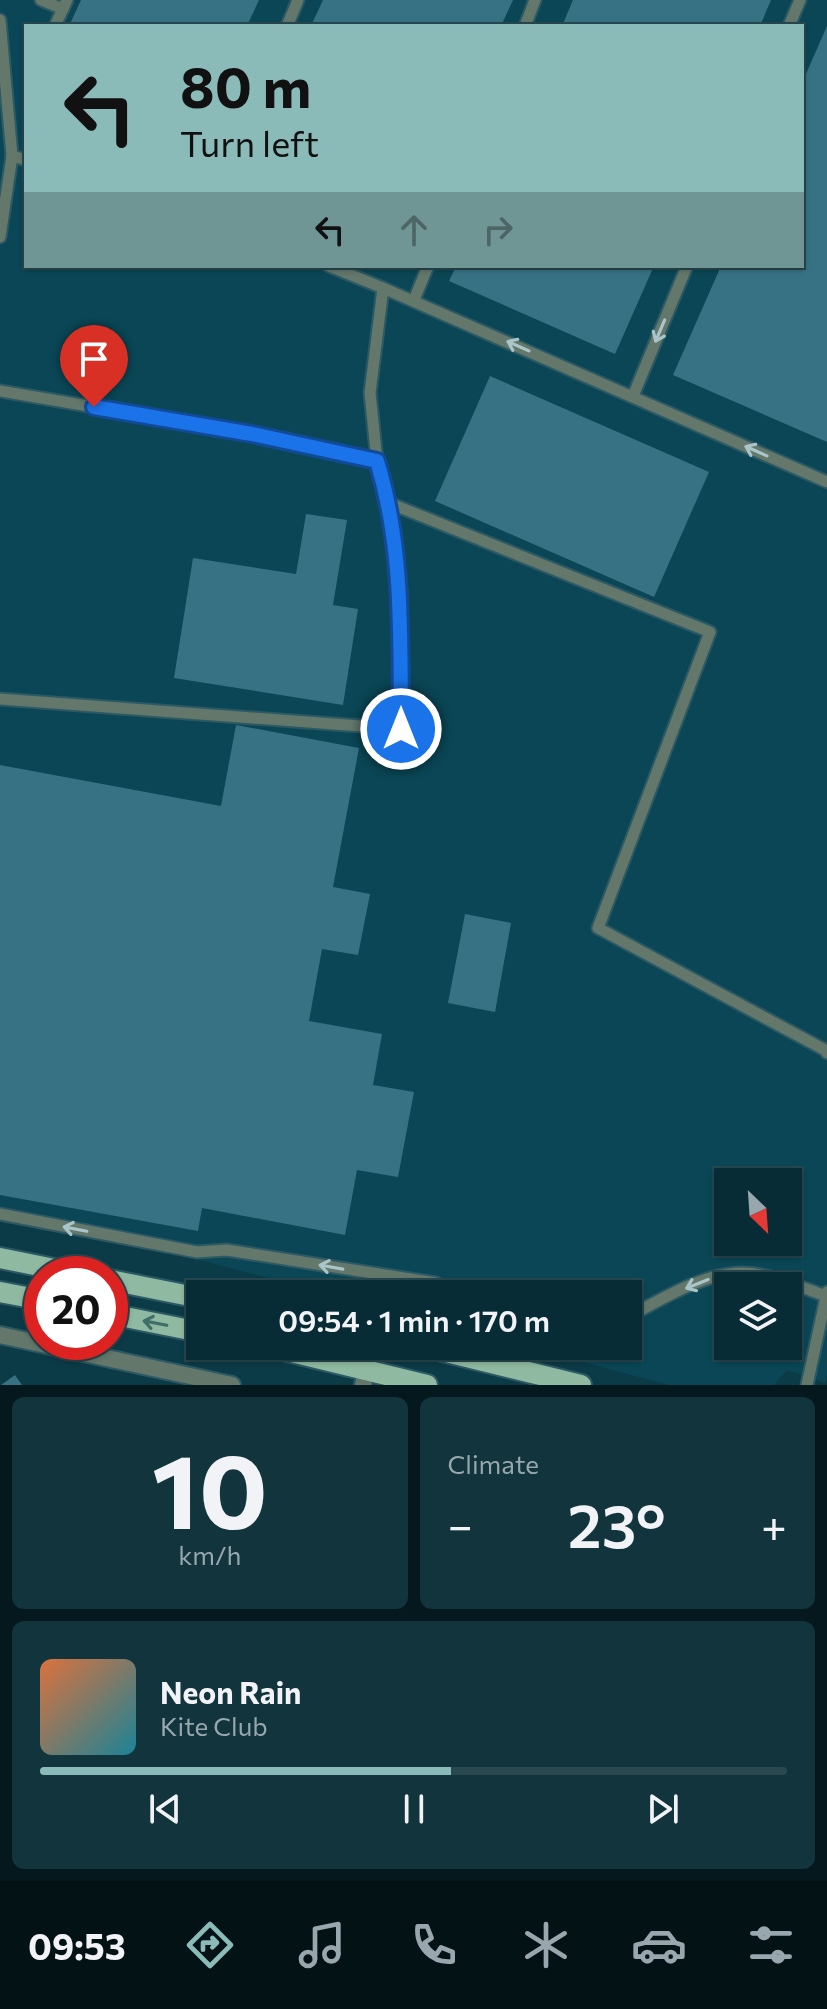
<!DOCTYPE html>
<meta charset="utf-8">
<style>
:root{--surface:#082c35;--page:#11343d;--text:#f1f3f6;--muted:#98a7ad;--line:#294850;--accent:#8bbbb9}
body{margin:0;font-family:Commissioner,sans-serif;background:var(--page);color:var(--text);height:100vh;display:flex;flex-direction:column;font-size:30px;white-space:nowrap}
*{box-sizing:border-box;margin:0}
p{font-size:26px;color:var(--muted)}
.icon{flex:none;width:44px;height:44px;fill:none;stroke:currentColor;stroke-width:2;stroke-linecap:round;stroke-linejoin:round}
.map{position:relative;height:1385px;overflow:hidden}
.details{display:flex;flex-direction:column;gap:12px;padding:12px;background:#04181d;flex:1}
.details>*{flex:none}
.top-card{position:absolute;left:24px;top:24px;width:780px;height:244px;border-radius:0px;box-shadow:0 2px 6px #0004,0 0 0 2px var(--line);background:#8bbbb9;color:#111;overflow:hidden}
.needle{width:52px;rotate:155deg}
.tools{position:absolute;left:714px;top:1168px;display:grid;gap:16px}
.tools a{display:grid;place-items:center;width:88px;height:88px;border-radius:0px;background:var(--surface);box-shadow:0 2px 6px #0004,0 0 0 2px var(--line);font-size:40px}
.speed{position:absolute;left:24px;top:1256px;display:flex;gap:16px;font-size:40px;font-weight:700;text-align:center}
.speed>*{display:grid;place-content:center;width:104px;height:104px;border-radius:50%;background:var(--surface);box-shadow:0 2px 6px #0004,0 0 0 2px var(--line);line-height:1}
.speed .limit{border:12px solid #d22;background:#fff;color:#111}
.pin{position:absolute;display:grid;place-items:center;width:68px;height:68px;color:#fff;margin:-82px -34px;border-radius:50% 50% 50% 0;rotate:-45deg;box-shadow:0 0 8px #0007}
.pin .icon{rotate:45deg}
.me{position:absolute;width:88px;margin:-44px;rotate:0deg;stroke-linejoin:round;filter:drop-shadow(0 0 6px #0008)}
.turn{display:flex;align-items:center;gap:28px;height:168px;padding:0 24px;font-size:36px}
.turn .icon{width:104px;height:104px;stroke-width:2.5}
.turn b{display:block;font-size:56px;line-height:68px}
.lanes{display:flex;align-items:center;height:76px;padding:0 24px;background:#0003;justify-content:center;gap:40px;direction:ltr}
.lanes .off{opacity:.35}
.big{font-size:60px;font-weight:600;line-height:1.1}
.details .tile{flex:1;display:flex;flex-direction:column;justify-content:center;gap:12px;min-width:0;padding:0 28px;border-radius:12px;background:var(--page)}
.details .dial{align-items:center;gap:0}
.dial b{font-size:104px;line-height:1}
.song{display:flex;align-items:center;gap:24px}
.cover{width:96px;height:96px;border-radius:12px;background:linear-gradient(135deg,hsl(20 70% 55%),hsl(190 70% 35%))}
.played{height:8px;border-radius:4px;background:linear-gradient(90deg,var(--accent) 55%,var(--line) 55%)}
.keys{display:flex;justify-content:space-around;direction:ltr}
.heat{display:flex;justify-content:space-between;align-items:center;font-size:44px;direction:ltr}
.details .tiles{flex:1;display:grid;gap:12px;grid-template-columns:1fr 1fr}
.tile:last-child{grid-column:span 2}
.trip{position:absolute;left:186px;top:1280px;width:456px;height:80px;border-radius:0px;background:var(--surface);box-shadow:0 2px 6px #0004,0 0 0 2px var(--line);font-weight:600;line-height:80px;text-align:center}
.tab-bar{display:flex;height:128px;justify-content:space-around;align-items:center;background:#031215;color:var(--muted)}
.tab-bar .icon{width:56px;height:56px}
.tab-bar .selected{color:var(--accent)}
.tab-bar b{font-size:36px;color:var(--text)}
.map>svg:first-child{display:block}
.built{fill:#0a4655;fill-rule:evenodd}
.building{fill:#377284}
.lines{fill:none;stroke-linecap:round;stroke-linejoin:round}
.service-casing{stroke:#2c5964;stroke-width:15}
.minor-casing{stroke:#2c5964;stroke-width:20}
.primary-casing{stroke:#2c5964;stroke-width:24}
.service{stroke:#63776b;stroke-width:11}
.minor{stroke:#63776b;stroke-width:16}
.primary{stroke:#8fb9a0;stroke-width:20}
.oneway{stroke:#aac5c9}
.oneway2{stroke:#406e6a}
.route-casing{stroke:#114b97;stroke-width:20}
.route{stroke:#1a73e8;stroke-width:14}
</style>
<div class="map">
<svg width="827" height="1385" viewBox="0 0 827 1385">
<rect width="100%" height="100%" fill="#0b3b47"/>
<path class="built" d="M0,0h827v1376l-2,7 -38,-13 -13,15h-105l-146,-39h105v-52h-300l-328,-87zM26,26h776v240h-776zM728,1182h60v60h-60zM728,1286h60v60h-60z"/>
<g class="building">
<polygon points="81,0 259,0 247,26 69,26"/>
<polygon points="323,0 513,0 501,26 311,26"/>
<polygon points="573,0 771,0 760,26 562,26"/>
<polygon points="827,26 827,442 673,375 721,266 802,266 802,83"/>
<polygon points="456,266 654,266 615,354 449,281"/>
<polygon points="490,376 709,472 654,597 435,501"/>
<polygon points="306,514 347,520 333,605 358,609 343,705 174,678 193,558 296,574"/>
<polygon points="236,725 359,748 333,887 370,894 358,955 322,949 309,1021 382,1034 373,1085 414,1092 398,1177 357,1170 345,1235 202,1208 198,1231 0,1195 0,765 221,806"/>
<polygon points="465,914 511,923 495,1012 448,1003"/>
<polygon points="15,1375 22,1385 1,1385"/>
</g>
<g class="lines">
<g class="service-casing">
<g id="service">
<polyline points="41,0 63,9"/>
<polyline points="0,20 12,156 26,160"/>
<polyline points="55,26 67,0"/>
<polyline points="287,26 298,0"/>
<polyline points="525,26 535,0"/>
<polyline points="789,26 800,0"/>
<polyline points="0,237 12,156"/>
<polyline points="329,266 383,288"/>
<polyline points="414,300 428,266"/>
<polyline points="0,391 252,434 377,461"/>
<polyline points="633,396 687,266"/>
<polyline points="389,503 710,632 598,928 825,1050 827,1053"/>
<polyline points="0,699 401,729 401,589 389,503 377,461 370,393 383,288 827,482"/>
<polyline points="0,1214 197,1252 227,1250 436,1283"/>
<path d="M628,1317c34,-18 75,-44 114,-44 28,0 58,14 84,23"/>
<polyline points="807,1385 827,1292"/>
</g>
</g>
<g class="minor-casing">
<g id="minor">
<polyline points="0,1335 232,1385"/>
<polyline points="363,1385 371,1346"/>
</g>
</g>
<g class="primary-casing">
<g id="primary">
<polyline points="0,1258 79,1274"/>
<polyline points="110,1280 200,1298"/>
<polyline points="0,1292 42,1300"/>
<polyline points="110,1314 200,1332"/>
<polyline points="267,1346 427,1385"/>
<polyline points="422,1346 581,1385"/>
</g>
</g>
<use href="#service" class="service"/>
<use href="#minor" class="minor"/>
<use href="#primary" class="primary"/>
</g>
<defs><path id="oneway-shaft" d="M-6 0H5M1.5-3L5.5 0L1.5 3" fill="none" stroke-width="1.6" stroke-linecap="round" stroke-linejoin="round" transform="scale(2)"/></defs>
<g class="oneway">
<use href="#oneway-shaft" transform="translate(660 331) rotate(113)"/>
<use href="#oneway-shaft" transform="translate(518 346) rotate(-156)"/>
<use href="#oneway-shaft" transform="translate(756 451) rotate(-156)"/>
<use href="#oneway-shaft" transform="translate(75 1229) rotate(-169)"/>
<use href="#oneway-shaft" transform="translate(331 1267) rotate(-170)"/>
<use href="#oneway-shaft" transform="translate(697 1284) rotate(158)"/>
</g>
<use class="oneway2" href="#oneway-shaft" transform="translate(155 1323) rotate(-169)"/>
<g class="lines">
<g class="route-casing">
<path id="route" d="M94,407l158,27 125,27c27,89 23,176 24,268"/>
</g>
<use href="#route" class="route"/>
</g>
</svg>
<div class="tools">
<a><svg class="needle" viewBox="-14 -14 28 28"><path d="M0-13l5 13h-10z" fill="#e53935"/><path d="M0 13l5-13h-10z" fill="#98a7ad"/></svg></a>
<a><svg class="icon" aria-label="layers" viewBox="0 0 24 24"><path d="M12 4l9 5-9 5-9-5zM3 14l9 5 9-5"/></svg></a>
</div>
<div class="speed"><div class="limit">20</div></div>
<div class="pin" style="left:94px;top:407px;background:#d93025"><svg class="icon" aria-label="arrive" viewBox="0 0 24 24"><path d="M6 21V4h12l-3 4 3 4H6"/></svg></div>
<svg class="me" style="left:401px;top:729px" viewBox="-20 -20 40 40"><circle r="17" fill="#1a73e8" stroke="#fff" stroke-width="3"/><path d="M0-11L8 9 0 5-8 9z" fill="#fff"/></svg>
<div class="trip">09:54 · 1 min · 170 m</div>
<div class="top-card">
<div class="turn"><svg class="icon" aria-label="left" viewBox="0 0 24 24"><path d="M17 20v-9H6M10 6l-5 5 5 5"/></svg><div><b>80 m</b>Turn left</div></div>
<div class="lanes"><svg class="icon" aria-label="left" viewBox="0 0 24 24"><path d="M17 20v-9H6M10 6l-5 5 5 5"/></svg><svg class="icon off" aria-label="ahead" viewBox="0 0 24 24"><path d="M12 20V5M6 11l6-6 6 6"/></svg><svg class="icon off" aria-label="right" viewBox="0 0 24 24"><path d="M7 20v-9h11M14 6l5 5-5 5"/></svg></div>
</div>
</div>
<section class="details">
<div class="tiles">
<div class="tile dial"><b>10</b><p>km/h</p></div>
<div class="tile"><p>Climate</p>
<div class="heat"><a>−</a><b class="big">23°</b><a>+</a></div>
</div>
<div class="tile">
<div class="song"><i class="cover"></i><div><b>Neon Rain</b><p>Kite Club</p></div></div>
<div class="played"></div>
<div class="keys"><svg class="icon" aria-label="previous" viewBox="0 0 24 24"><path d="M18 5L8 12l10 7zM5 5v14"/></svg><svg class="icon" aria-label="pause" viewBox="0 0 24 24"><path d="M8 5v14M16 5v14"/></svg><svg class="icon" aria-label="next" viewBox="0 0 24 24"><path d="M6 5l10 7-10 7zM19 5v14"/></svg></div>
</div>
</div>
</section>
<nav class="tab-bar">
<b>09:53</b>
<svg class="icon selected" aria-label="directions" viewBox="0 0 24 24"><path d="M12 3l9 9-9 9-9-9zM9 14v-3h6M13 9l2 2-2 2"/></svg>
<svg class="icon" aria-label="music" viewBox="0 0 24 24"><path d="M9 18V5l10-2v13"/><circle cx="6" cy="18" r="3"/><circle cx="16" cy="16" r="3"/></svg>
<svg class="icon" aria-label="phone" viewBox="0 0 24 24"><path d="M5 4h4l2 5-3 2q2 4 5 5l2-3 5 2v4C11 20 4 13 5 4z"/></svg>
<svg class="icon" aria-label="climate" viewBox="0 0 24 24"><path d="M12 3v18M4 7l16 10M4 17L20 7"/></svg>
<svg class="icon" aria-label="car" viewBox="0 0 24 24"><path d="M5 17H2v-5l4-1 3-4h7l3 4 3 1v5h-3M9 17h6M6 11h13"/><circle cx="7" cy="17" r="2"/><circle cx="17" cy="17" r="2"/></svg>
<svg class="icon" aria-label="filters" viewBox="0 0 24 24"><path d="M4 7h16M4 17h16"/><circle cx="9" cy="7" r="2"/><circle cx="15" cy="17" r="2"/></svg>
</nav>
